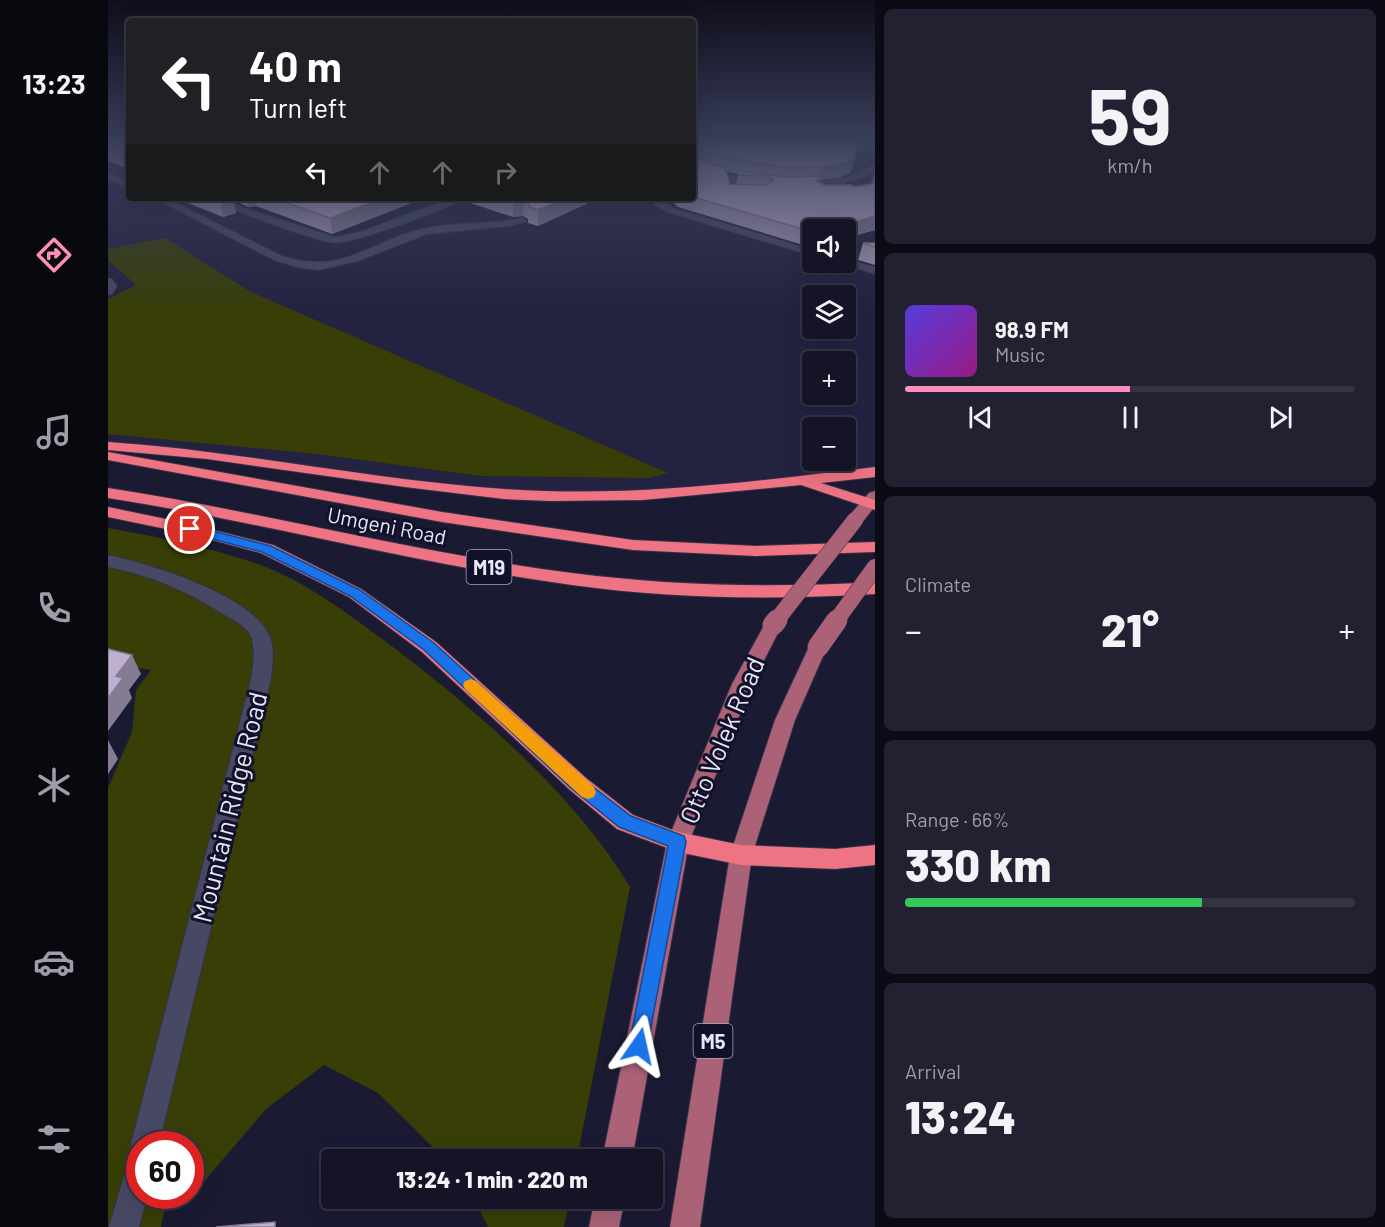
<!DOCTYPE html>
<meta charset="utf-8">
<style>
:root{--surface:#141426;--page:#212132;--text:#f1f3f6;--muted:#9d9ea7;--line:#333343;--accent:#ff8eba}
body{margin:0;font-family:Barlow,sans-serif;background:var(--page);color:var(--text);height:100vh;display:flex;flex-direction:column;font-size:22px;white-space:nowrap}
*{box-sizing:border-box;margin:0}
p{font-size:20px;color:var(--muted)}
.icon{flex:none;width:33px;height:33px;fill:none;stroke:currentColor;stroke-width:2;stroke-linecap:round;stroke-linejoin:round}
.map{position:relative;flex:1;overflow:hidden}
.sheet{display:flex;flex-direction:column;gap:9px;padding:9px;background:#0b0b15;width:510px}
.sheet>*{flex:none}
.top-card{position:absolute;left:18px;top:18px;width:570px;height:183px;border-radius:6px;box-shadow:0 6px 24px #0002,0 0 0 2px var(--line);background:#202124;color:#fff;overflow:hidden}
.controls{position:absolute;left:694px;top:219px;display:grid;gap:12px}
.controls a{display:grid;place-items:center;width:54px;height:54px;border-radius:6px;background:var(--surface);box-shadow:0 6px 24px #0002,0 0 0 2px var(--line);font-size:30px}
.speed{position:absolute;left:18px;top:1131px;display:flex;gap:12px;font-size:30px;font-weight:700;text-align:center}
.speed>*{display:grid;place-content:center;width:78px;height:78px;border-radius:50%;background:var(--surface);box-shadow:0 6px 24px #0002,0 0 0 2px var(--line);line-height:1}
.speed .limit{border:9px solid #d22;background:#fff;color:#111}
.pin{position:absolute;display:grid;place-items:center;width:51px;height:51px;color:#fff;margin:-26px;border:3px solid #fff;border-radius:50%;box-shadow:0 2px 6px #0007}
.me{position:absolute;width:66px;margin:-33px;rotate:11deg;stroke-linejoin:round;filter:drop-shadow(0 0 4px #0008)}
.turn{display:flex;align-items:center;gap:21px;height:126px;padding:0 24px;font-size:27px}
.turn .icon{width:78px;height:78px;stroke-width:2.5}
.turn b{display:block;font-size:42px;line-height:51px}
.lanes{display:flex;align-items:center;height:57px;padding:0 24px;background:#0003;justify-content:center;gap:30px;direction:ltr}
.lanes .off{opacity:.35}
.big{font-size:45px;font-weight:800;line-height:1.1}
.sheet .card{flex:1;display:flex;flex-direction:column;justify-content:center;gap:9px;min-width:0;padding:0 21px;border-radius:9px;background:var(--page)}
.sheet .dial{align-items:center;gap:0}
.dial b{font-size:78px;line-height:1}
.song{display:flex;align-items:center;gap:18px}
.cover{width:72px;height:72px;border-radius:9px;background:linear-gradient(135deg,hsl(250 70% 55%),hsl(310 70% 35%))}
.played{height:6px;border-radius:3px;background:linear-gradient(90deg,var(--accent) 50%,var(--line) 50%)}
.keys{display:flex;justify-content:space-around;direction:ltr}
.heat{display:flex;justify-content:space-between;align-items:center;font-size:33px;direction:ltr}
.charge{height:9px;border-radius:4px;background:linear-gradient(90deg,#34c759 66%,var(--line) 0)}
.trip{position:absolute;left:213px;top:1149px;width:342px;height:60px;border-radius:6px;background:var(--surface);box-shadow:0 6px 24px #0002,0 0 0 2px var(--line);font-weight:800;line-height:60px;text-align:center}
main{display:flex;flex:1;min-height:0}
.tab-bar{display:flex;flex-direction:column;width:108px;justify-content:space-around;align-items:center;background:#08080f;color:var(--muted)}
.tab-bar .icon{width:42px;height:42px}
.tab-bar .selected{color:var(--accent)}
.tab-bar b{font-size:27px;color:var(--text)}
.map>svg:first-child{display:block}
.built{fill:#232241;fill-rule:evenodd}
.green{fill:#383e06}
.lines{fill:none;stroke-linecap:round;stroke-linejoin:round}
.minor-casing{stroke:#343246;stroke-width:2}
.major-casing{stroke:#343246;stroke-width:2}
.highway-casing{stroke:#343246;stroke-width:2}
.minor{fill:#474864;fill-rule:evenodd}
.major{fill:#ab6277;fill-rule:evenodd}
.highway{fill:#ee7483;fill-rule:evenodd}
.major-bridge-far1-casing{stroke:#343246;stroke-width:17;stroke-linecap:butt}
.major-bridge-casing{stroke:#343246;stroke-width:22;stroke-linecap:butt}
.major-bridge-far1{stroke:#ab6277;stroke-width:16}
.major-bridge{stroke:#ab6277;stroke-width:21}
.wall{fill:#a397b3;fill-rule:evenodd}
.shaded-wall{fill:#857b92}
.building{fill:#beb0d0;stroke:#857b92;stroke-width:1.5}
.route{fill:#1a73e8;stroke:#114b97;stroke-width:1.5}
.slow{fill:#f59e0b}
.labels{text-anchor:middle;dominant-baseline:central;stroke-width:6;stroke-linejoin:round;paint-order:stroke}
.shield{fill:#121129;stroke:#a6a7ba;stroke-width:1.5}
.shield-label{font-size:20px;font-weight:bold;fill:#e6e7f8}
.street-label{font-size:21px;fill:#e6e7f8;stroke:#121129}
.near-street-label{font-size:26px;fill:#e6e7f8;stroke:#121129}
</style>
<main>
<nav class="tab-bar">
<b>13:23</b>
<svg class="icon selected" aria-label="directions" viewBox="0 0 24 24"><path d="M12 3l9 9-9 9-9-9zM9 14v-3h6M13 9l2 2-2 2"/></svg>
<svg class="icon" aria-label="music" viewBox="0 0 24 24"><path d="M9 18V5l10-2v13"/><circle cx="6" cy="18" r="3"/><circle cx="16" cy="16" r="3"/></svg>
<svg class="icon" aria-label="phone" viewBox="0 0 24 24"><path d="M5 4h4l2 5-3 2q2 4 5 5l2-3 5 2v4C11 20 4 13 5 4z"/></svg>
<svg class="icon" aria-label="climate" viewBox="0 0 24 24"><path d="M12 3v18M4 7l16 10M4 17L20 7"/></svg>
<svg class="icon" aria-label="car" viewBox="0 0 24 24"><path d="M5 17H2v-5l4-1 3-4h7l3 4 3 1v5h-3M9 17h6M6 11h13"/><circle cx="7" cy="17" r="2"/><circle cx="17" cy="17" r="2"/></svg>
<svg class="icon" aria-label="filters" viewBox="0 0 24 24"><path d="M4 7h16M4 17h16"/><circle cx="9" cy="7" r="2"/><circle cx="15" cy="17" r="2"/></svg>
</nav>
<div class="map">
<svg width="767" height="1227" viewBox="0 0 767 1227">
<rect width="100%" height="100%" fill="#1b1a33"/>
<path class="built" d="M0,141h21v57h564v-57h182v330l-169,18 -156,5 -115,-8 -327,-41zM705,230h33v32h-33zM705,296h33v32h-33zM705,362h33v32h-33zM705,428h33v32h-33z"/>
<g class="green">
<polygon points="57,238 143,292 560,473 540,478 373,476 209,454 0,434 0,299 28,285 0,260 0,249"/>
<path d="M0,528c51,9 101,19 150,36 45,16 89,49 127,77 87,65 190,153 245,246l-53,272h-132l-67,-66 -54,-28 -58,44 -70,82 -5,-1 -1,-46h-50v52h27l-6,31h-53v-439l24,-56 4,-42 15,-20 -33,-5 -10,-16z"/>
<polygon points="366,1199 462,1199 456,1227 380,1227"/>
</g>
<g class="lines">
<g class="minor-casing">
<g id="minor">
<polygon points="699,141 767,145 767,151 703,143"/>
<path d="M767,164v7c-16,10 -67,25 -84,14l5,-3 49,-4z"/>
<polygon points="585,165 657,183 652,186 620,181 585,171"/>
<polygon points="0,173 21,182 21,188 0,179"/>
<path d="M46,198h12l116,58c63,20 87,-16 144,-28 32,-7 64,-3 96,-10l5,3 -17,5 -83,8 -69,27 -39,9 -19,-2 -26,-8z"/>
<path d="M101,198h13l25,11 88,28 25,-5 91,-34h14c-13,10 -114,46 -130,45 -16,-1 -115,-36 -126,-45z"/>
<polygon points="543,198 553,198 554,201 565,208 705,250 705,256 559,212 547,205"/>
<polygon points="738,259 767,267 767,274 734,264 733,262 738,262"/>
<polygon points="0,278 4,279 9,286 4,294 0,295"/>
<path d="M0,555c42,9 145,40 162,82 5,14 2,28 1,42l-112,465h-19v52h7l-8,31h-30l21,-71 5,-2 -4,-10 120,-465c2,-14 6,-33 -2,-46 -6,-9 -17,-14 -26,-19 -36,-23 -73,-39 -115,-47z"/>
</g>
</g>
<g class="major-casing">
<g id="major">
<polygon points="767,491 767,506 753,524 741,524 739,520 741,516 761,493"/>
<polygon points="665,618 671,620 674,625 644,684 581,842 524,1160 494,1160 559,842 624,684 659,620"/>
<polygon points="710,640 717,642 719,647 687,720 644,855 592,1227 562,1227 622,855 667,720 701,647 703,642"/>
<polygon points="487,1198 517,1198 511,1227 481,1227"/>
</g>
</g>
<g class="highway-casing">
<g id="highway">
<path d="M0,442c133,9 263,38 396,47 124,9 248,-7 371,-22v10l-54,6 54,17v10l-74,-25 -158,15 -93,1 -46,-2 -99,-12 -198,-28 -99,-9z"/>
<polygon points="0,452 334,512 525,540 648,546 767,542 767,552 648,556 525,550 334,522 0,460"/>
<path d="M0,488c155,24 308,65 464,85 101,13 201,15 303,9v12c-102,6 -202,5 -303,-9 -156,-21 -309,-63 -464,-87z"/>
<polygon points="0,507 82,524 165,545 253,589 328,642 478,778 525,815 570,832 633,845 727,849 767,845 767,865 727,869 633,865 570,852 509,829 462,790 314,652 241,597 153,553 82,534 0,517"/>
</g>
</g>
<use href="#minor" class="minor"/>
<use href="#major" class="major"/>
<use href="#highway" class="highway"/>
<g class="major-bridge-far1-casing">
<g id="major-bridge-far1">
<polyline points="668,621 747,520"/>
<polyline points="728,621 767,567"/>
</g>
</g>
<g class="major-bridge-casing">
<g id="major-bridge">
<polyline points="665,625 669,620"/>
<polyline points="710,647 729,620"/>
</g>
</g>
<use href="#major-bridge-far1" class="major-bridge-far1"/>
<use href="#major-bridge" class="major-bridge"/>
</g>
<g class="wall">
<polygon points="0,141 21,141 21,169 0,161"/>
<path d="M585,141l158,31 -10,5 -21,3 -1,3 5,2 28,2 19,-3 4,-12v58l-29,8 -33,-8v18l-135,-41 -6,-6v-3h21zM617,171l13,3 -2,10h-6z"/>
<polygon points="75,198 316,198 224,234 148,206 140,207 125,200 128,213 115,217 75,201"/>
<polygon points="356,198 491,198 430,226 420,223 420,219 415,216 405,217 356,201"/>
<polygon points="755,243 767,243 767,265 750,260"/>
</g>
<g class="shaded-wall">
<polygon points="747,159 743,172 733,177 712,180 710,190 708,181 710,179 713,167"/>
<polygon points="767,172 767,185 762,186 766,173"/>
<polygon points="125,198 128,213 115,217 112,202"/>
<polygon points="138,198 146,198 148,206 140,207"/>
<polygon points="276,198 316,198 224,234 222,218"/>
<polygon points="458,198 491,198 430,226 430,210"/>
<polygon points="416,201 415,216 405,217 405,202"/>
<polygon points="767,216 767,230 738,238 738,230 721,230"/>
<polygon points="24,655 33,674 21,690 24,698 0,731 0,698 8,676"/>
<polygon points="0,740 10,759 0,774"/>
</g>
<g class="building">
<polygon points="0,141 21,141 21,157 0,148"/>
<polygon points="585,141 749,141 747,159 736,163 713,167 677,167 641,162 588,150 585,152"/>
<polygon points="585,158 617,168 622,184 658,185 665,180 661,176 631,175 630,171 682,177 713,176 708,181 716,185 744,185 744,187 763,184 767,182 767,216 721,230 705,230 705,232 585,197"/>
<polygon points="102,198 123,198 112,202"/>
<polygon points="166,198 276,198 222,218"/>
<polygon points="393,198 458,198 430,210 421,207 421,204 416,201 405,202"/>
<polygon points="755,243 767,243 767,247"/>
<polygon points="0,649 24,655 8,676 15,678 0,698"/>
<polygon points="167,1222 167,1227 108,1227"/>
</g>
<linearGradient id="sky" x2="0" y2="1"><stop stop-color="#0f0e1c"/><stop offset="0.45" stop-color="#393e5b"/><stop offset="1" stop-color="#393e5b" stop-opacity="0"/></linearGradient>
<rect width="767" height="313" fill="url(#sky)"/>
<polygon class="route" points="82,525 163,546 252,590 326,643 475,779 523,816 576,836 578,842 538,1053 531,1056 524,1053 521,1046 560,846 511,827 464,789 316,650 242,596 154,552 78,532 76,529"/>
<polygon class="slow" points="363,679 368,681 486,787 488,792 486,797 480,799 474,797 357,689 355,685 357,681"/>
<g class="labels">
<g class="shield">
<rect x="358.5" y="550" width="45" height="34" rx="4.5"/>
<rect x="585.5" y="1024" width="39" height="34" rx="4.5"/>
</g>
<g class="shield-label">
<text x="381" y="567">M19</text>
<text x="605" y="1041">M5</text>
</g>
<g class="street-label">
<text transform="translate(279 525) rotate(11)">Umgeni Road</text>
</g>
<g class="near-street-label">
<text transform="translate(613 740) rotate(-67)">Otto Volek Road</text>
<text transform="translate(121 807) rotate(-76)">Mountain Ridge Road</text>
</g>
</g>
</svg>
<div class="controls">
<a><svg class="icon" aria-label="sound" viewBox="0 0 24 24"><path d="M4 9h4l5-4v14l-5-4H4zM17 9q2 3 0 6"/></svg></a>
<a><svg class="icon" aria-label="layers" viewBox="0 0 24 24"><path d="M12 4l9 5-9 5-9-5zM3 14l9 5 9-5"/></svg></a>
<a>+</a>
<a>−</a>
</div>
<div class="speed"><div class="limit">60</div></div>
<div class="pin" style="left:82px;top:529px;background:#d93025"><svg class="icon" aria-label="arrive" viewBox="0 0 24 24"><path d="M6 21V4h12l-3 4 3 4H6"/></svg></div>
<svg class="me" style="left:531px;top:1046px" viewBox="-20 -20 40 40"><path d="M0-17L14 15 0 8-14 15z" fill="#1a73e8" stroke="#fff" stroke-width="4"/></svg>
<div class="trip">13:24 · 1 min · 220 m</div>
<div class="top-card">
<div class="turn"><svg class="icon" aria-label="left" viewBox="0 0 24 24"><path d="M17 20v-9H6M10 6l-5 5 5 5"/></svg><div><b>40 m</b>Turn left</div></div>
<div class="lanes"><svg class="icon" aria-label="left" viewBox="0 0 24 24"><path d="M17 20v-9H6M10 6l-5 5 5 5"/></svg><svg class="icon off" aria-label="ahead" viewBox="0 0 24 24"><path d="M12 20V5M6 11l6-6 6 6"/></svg><svg class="icon off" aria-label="ahead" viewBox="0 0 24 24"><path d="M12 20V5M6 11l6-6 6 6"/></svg><svg class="icon off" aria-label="right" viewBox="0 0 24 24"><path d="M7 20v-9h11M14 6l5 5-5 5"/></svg></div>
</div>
</div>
<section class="sheet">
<div class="card dial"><b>59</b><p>km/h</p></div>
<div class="card">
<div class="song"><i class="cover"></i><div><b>98.9 FM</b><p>Music</p></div></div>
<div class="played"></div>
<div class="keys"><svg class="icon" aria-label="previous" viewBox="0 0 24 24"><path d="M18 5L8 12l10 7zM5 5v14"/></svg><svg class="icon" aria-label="pause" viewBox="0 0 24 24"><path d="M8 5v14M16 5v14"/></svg><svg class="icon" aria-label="next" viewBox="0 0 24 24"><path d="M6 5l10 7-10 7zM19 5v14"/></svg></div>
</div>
<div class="card"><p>Climate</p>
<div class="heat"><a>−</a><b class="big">21°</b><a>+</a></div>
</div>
<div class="card"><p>Range · 66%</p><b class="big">330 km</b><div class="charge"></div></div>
<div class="card"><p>Arrival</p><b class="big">13:24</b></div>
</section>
</main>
